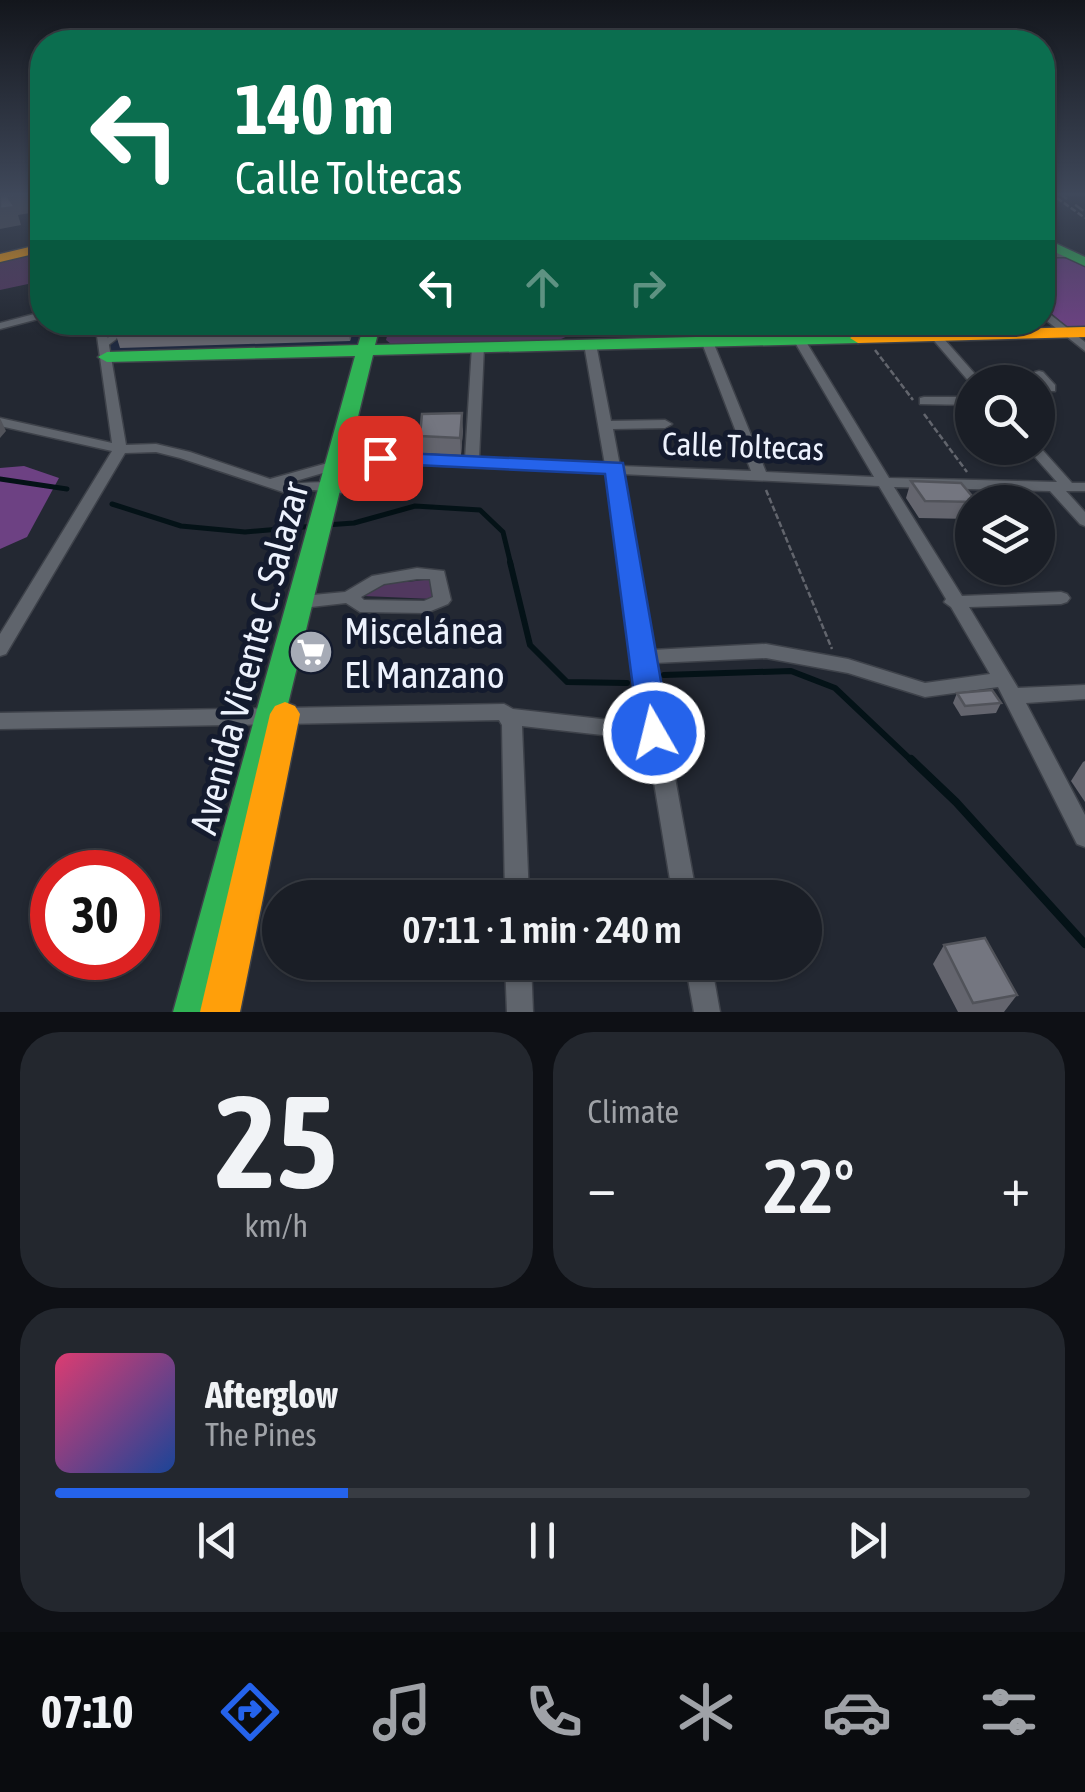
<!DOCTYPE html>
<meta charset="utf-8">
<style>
:root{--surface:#1a1e26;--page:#23272e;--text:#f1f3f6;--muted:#9fa2a7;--line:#383c43;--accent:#2563eb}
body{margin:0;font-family:"Asap Condensed",sans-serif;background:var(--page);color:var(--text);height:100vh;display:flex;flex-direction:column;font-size:38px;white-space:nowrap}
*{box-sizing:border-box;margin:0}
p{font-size:32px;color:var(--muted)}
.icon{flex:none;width:55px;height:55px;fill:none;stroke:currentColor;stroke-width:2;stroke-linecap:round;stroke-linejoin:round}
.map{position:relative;height:1012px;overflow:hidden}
.side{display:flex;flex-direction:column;gap:20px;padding:20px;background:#0e1015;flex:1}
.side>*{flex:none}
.top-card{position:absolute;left:30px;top:30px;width:1025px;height:305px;border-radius:40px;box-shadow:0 2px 8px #0004,0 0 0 2px var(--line);background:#0b6e4f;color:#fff;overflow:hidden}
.controls{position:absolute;left:955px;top:365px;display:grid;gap:20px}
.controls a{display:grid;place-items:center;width:100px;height:100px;border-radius:50%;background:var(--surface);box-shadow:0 2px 8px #0004,0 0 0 2px var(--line);font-size:50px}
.speed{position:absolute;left:30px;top:850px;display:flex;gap:20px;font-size:50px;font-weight:700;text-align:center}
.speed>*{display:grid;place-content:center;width:130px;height:130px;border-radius:50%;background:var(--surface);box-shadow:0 2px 8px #0004,0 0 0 2px var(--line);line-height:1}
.speed .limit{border:15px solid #d22;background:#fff;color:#111}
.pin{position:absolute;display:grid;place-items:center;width:85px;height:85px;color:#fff;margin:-42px;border-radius:20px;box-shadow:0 5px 15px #0006}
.me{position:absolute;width:110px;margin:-55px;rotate:352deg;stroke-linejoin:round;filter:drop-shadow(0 0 8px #0008)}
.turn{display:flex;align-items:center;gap:35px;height:210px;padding:0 40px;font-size:45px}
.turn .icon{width:130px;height:130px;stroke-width:2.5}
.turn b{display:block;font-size:70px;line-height:85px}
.lanes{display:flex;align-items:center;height:95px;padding:0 40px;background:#0003;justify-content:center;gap:50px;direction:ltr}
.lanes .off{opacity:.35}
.big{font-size:75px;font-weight:600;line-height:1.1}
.side .tile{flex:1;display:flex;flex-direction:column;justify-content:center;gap:15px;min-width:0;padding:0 35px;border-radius:40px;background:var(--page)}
.side .dial{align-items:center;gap:0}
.dial b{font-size:130px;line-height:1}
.song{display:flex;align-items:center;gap:30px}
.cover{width:120px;height:120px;border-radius:15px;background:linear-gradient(135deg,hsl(340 70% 55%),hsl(220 70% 35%))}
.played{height:10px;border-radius:5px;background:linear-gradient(90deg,var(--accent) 30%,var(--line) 30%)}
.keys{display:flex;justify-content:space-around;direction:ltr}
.heat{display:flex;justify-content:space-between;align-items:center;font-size:55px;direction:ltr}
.side .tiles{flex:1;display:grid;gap:20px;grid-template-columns:1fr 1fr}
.tile:last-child{grid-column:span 2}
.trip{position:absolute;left:262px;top:880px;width:560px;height:100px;border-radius:50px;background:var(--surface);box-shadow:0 2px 8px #0004,0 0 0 2px var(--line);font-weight:600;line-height:100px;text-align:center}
.tabs{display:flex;height:160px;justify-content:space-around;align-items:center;background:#0a0c0f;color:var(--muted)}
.tabs .icon{width:70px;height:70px}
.tabs .on{color:var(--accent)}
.tabs b{font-size:45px;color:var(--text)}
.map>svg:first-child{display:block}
.built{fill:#202a40}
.green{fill:#51385f}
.forest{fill:#6d4183}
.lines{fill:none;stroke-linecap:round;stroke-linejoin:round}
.stream-far2{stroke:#041217;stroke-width:5}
.stream-far1{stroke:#041217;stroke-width:6}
.stream{stroke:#041217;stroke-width:8}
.lane-casing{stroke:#3e424a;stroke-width:9}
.street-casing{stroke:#3e424a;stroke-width:3}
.fast-casing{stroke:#3e424a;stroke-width:3}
.slow-casing{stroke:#3e424a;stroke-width:3}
.path{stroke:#62656d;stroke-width:2.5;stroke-dasharray:6 2.5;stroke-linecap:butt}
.lane{stroke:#5f646c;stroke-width:6}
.street{fill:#5f646c;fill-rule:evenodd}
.fast{fill:#30b455;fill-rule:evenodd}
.slow{fill:#ff9f0a;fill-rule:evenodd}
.rail{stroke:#5a5e66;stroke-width:2.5;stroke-dasharray:10 10;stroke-linecap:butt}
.wall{fill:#64656e}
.shaded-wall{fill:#51535a}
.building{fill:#747680;stroke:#51535a;stroke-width:2.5}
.route{fill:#2563eb;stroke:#184099;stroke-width:2.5}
.labels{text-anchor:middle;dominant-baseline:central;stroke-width:10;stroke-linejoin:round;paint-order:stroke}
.street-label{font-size:32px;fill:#edf2fd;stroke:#141b2e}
.near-poi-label{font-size:38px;fill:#edf2fd;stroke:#141b2e;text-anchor:start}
.near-street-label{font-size:38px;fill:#edf2fd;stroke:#141b2e}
</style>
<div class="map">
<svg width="1085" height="1012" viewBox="0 0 1085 1012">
<rect width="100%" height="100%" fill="#232832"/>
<polygon class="built" points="106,323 364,323 359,347 112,355"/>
<g class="green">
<polygon points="34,255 42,281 0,290 0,262"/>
<polygon points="391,322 568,323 570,335 559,340 391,344 386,340"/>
<polygon points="406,578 407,582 433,579 433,599 364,596 363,591"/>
</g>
<g class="forest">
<polygon points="1043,255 1060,255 1085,267 1085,329 1066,326 1043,306"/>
<polygon points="24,466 59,478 27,537 0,549 0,468"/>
</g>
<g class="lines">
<g class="stream-far2">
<polyline points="0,479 67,489"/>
<polyline points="112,504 181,526 245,532 315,526"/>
<polyline points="326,525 354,523 415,506 480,510 503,532 511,565"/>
</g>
<g class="stream-far1">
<polyline points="510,562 530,645 567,682 627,683"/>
<polyline points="664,675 791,671 835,688 913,762"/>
</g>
<polyline class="stream" points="911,759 956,802 1085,944"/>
<g class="lane-casing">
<polyline id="lane" points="106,343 114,337 117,322"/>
</g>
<g class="street-casing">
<g id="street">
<polygon points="1042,251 1068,251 1073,254 1068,257 1042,257"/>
<polygon points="1042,308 1085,342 1085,351 1042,317"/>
<polygon points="42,312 42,318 0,329 0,323"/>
<path d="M95,322h10l21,123 30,-1 34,8 80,27 65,-18 7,4 -2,3 -55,16c21,0 45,-6 63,5l-7,4 -27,-3 -28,3 -106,-35 -24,-6 -31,1 -119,201 -6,2v-22l112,-183 -112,-25v-8l112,25z"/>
<path d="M694,322h11l61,150 108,5 -91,-155h11l95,156 168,4 -30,-34h11v-3l34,38h13v8h-19l19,21v14l-5,-2 -30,-33 -156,-4 68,109 99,-4 6,2 3,4 -3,4 -6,2 -92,3 49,81 67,-3v14l-59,4 59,112v32l-8,-3 -79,-157 -73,10 -77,-24 -82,-15 -112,5 43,235h-24l-26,-158 -125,-14 7,172h-24l-3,-173 -3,-5 -499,9v-16l504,-9 9,5 132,15 -38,-251 -270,-12 -7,-4 7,-4 128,6 7,-113 6,-3 6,3 -5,113 126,6 -21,-121 6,-3 6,3 15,77 54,-1 7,4 -7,4 -52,1 7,37 131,5zM621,474l258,12 67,113 -2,3 7,5 39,67 -65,9 -77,-24 -82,-15 -114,6z"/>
<polygon points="918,322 929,322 982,382 972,385"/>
<polygon points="1039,371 1043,372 1055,385 1055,391 1047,391 1035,378 1035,372"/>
<polygon points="924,397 972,397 972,405 920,404 920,398"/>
<path d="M417,568l27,3 7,29 -3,4 -22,9 -66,-1 -14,-9 -44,5 -6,-2 -3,-4 3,-4 6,-2 43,-4 27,-16zM417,579h13l3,18 -9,4 -60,-1 -3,-3 23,-13z"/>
<polygon points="505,962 531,962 533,1012 507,1012"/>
<polygon points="685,962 711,962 720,1012 694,1012"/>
</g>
</g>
<g class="fast-casing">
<g id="fast">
<polygon points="1042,237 1085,257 1085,266 1042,246"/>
<polygon points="365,322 381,322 375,345 858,333 866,338 858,343 373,355 213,1012 173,1012 355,356 107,362 98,357 107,352 358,345"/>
</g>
</g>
<g class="slow-casing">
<g id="slow">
<polygon points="42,244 42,252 0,262 0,254"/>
<polygon points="1085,327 1085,337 858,343 850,338 858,333"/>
<polygon points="285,702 295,706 300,714 240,1012 200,1012 270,714 275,706"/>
</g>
</g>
<g class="path">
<polyline points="1050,193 1085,218"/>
<polyline points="875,350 913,400"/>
<polyline points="924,414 967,472"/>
<polyline points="766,490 832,649"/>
</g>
<use href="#lane" class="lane"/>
<use href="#street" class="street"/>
<use href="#fast" class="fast"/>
<use href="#slow" class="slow"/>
<polyline class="rail" points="1059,193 1085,212"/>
</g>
<g class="wall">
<polygon points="112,322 356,322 350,341 120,348"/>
<polygon points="463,429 461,455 421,453 420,436"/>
<polygon points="911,481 977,502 972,502 972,512 970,519 919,518 906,498"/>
<polygon points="957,693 1001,703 996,713 961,716 953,703"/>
<polygon points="1085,761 1085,802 1071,781 1083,762"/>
<polygon points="944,945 1017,995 1004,1012 958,1012 933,964"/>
</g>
<g class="shaded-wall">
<polygon points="42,193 42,211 18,215 21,225 0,229 0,209 9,198"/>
<polygon points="347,322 356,322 350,341"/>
<polygon points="462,413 463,429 461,455 460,438"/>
<polygon points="0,418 6,431 0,438"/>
</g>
<g class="building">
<polygon points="0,193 38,193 9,198 15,207 0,209"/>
<polygon points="462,413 460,438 420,436 422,414"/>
<polygon points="911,481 961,483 977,502 925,501"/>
<polygon points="992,690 1001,703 965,706 957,693"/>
<polygon points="985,938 1017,995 973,1003 944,945"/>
</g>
<linearGradient id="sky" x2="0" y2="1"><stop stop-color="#13161c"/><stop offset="0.58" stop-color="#3f485a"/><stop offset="1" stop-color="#3f485a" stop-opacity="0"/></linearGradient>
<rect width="1085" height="335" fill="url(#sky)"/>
<polygon class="route" points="380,452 623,463 670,733 665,742 654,745 643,742 639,733 605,474 373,463 369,458 373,454"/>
<defs>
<g id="supermarket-disc" transform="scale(2.25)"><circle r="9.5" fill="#a6abb6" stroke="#141b2e"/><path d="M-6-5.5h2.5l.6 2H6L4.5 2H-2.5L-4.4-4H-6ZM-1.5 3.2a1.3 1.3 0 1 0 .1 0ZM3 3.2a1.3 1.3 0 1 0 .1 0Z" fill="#fff"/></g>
</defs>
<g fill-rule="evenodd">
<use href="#supermarket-disc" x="311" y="652"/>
</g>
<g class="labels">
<g class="street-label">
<text transform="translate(743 446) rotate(2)">Calle Toltecas</text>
</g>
<g class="near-poi-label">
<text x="344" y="630">Miscelánea<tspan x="344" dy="44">El Manzano</tspan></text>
</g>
<g class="near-street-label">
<text transform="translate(249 658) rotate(-75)">Avenida Vicente C. Salazar</text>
</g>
</g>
</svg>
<div class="controls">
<a><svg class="icon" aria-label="search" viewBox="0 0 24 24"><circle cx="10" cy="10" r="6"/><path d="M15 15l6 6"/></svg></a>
<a><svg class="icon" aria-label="layers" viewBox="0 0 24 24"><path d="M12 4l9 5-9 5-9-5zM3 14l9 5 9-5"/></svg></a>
</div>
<div class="speed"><div class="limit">30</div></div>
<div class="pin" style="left:380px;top:458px;background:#d93025"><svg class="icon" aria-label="arrive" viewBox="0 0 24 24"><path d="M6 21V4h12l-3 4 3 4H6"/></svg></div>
<svg class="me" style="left:654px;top:733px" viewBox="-20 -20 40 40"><circle r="17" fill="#2563eb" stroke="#fff" stroke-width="3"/><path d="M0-11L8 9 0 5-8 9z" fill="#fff"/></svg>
<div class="trip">07:11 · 1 min · 240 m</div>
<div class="top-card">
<div class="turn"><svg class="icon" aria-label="left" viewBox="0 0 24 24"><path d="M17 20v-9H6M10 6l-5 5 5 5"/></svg><div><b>140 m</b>Calle Toltecas</div></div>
<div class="lanes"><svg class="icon" aria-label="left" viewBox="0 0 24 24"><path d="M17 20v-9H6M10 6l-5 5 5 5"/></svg><svg class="icon off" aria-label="ahead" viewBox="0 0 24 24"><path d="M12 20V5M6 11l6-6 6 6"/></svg><svg class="icon off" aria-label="right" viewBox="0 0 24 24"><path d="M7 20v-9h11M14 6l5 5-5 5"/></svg></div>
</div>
</div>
<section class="side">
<div class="tiles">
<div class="tile dial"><b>25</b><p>km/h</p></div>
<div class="tile"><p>Climate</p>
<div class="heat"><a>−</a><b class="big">22°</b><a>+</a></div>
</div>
<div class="tile">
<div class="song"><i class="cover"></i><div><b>Afterglow</b><p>The Pines</p></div></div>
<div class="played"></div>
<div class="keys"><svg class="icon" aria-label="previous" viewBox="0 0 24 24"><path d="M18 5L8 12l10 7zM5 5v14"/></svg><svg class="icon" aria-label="pause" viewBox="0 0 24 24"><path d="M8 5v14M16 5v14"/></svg><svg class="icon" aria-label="next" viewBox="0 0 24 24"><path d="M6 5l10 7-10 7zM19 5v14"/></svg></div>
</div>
</div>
</section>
<nav class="tabs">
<b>07:10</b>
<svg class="icon on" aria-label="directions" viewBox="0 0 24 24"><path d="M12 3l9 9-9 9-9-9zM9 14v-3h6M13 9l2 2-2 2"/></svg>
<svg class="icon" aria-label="music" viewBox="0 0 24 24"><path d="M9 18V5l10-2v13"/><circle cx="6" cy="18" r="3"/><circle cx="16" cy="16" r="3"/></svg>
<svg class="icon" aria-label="phone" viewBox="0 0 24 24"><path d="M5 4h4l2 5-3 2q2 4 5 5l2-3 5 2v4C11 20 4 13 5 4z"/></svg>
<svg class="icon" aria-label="climate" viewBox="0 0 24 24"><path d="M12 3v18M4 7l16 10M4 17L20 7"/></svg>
<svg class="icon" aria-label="car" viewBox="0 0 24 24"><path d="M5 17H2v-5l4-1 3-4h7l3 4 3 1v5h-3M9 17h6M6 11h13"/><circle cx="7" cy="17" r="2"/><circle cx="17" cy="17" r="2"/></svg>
<svg class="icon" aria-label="filters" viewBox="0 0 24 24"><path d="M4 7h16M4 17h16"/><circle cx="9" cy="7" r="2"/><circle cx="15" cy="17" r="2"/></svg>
</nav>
